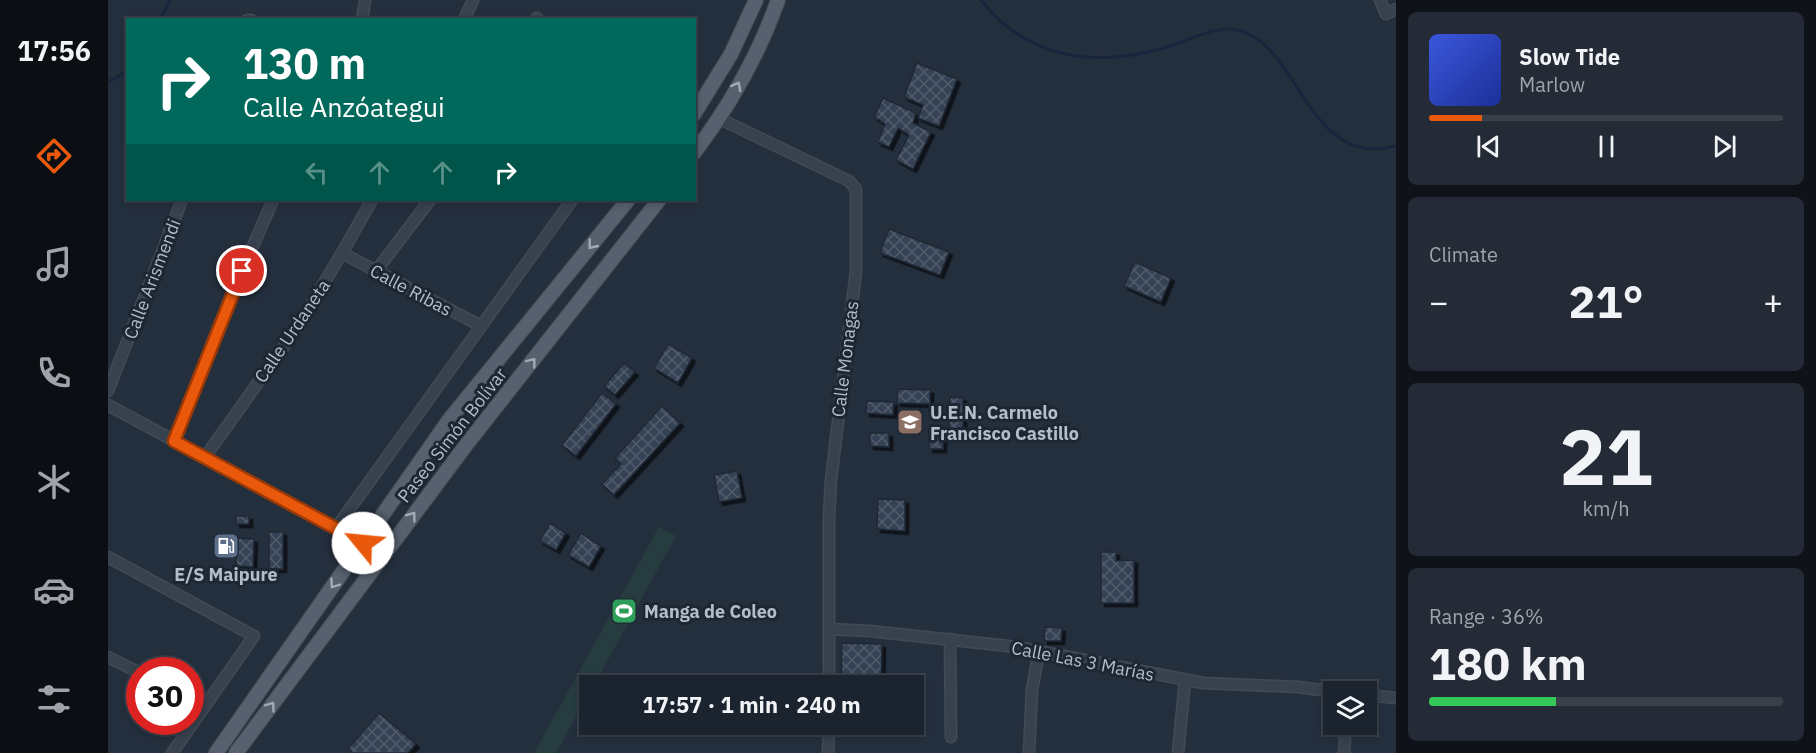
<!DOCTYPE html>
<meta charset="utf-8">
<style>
:root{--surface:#1b232e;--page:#242b36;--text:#f1f3f6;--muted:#a0a4aa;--line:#39404a;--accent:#ea580c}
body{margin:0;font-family:"IBM Plex Sans",sans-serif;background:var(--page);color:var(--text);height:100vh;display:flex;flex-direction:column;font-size:22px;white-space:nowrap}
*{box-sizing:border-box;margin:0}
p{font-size:20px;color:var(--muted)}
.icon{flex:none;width:33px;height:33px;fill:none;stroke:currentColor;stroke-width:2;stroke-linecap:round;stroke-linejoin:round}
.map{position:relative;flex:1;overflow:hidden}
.details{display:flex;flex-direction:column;gap:12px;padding:12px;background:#0f1319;width:420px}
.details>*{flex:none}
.guide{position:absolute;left:18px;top:18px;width:570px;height:183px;border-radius:0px;box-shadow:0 3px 9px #0003,0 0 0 2px var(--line);background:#00695c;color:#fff;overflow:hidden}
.fabs{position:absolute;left:1215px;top:681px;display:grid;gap:12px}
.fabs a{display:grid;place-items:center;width:54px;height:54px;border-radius:0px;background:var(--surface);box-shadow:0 3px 9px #0003,0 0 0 2px var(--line);font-size:30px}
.speed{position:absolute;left:18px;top:657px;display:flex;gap:12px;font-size:30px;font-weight:700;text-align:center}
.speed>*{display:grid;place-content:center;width:78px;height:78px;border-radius:50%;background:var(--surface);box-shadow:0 3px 9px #0003,0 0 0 2px var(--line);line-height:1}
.speed .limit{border:9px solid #d22;background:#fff;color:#111}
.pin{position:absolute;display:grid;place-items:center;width:51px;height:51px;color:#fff;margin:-26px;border:3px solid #fff;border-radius:50%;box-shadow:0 2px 6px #0007}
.me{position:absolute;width:66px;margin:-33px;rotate:298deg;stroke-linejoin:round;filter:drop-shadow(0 0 4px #0008)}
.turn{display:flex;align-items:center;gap:21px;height:126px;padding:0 18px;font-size:27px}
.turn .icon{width:78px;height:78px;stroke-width:2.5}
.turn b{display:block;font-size:42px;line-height:51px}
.lanes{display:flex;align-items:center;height:57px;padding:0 18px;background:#0003;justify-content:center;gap:30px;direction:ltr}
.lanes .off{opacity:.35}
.big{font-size:45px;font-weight:700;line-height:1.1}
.details .card{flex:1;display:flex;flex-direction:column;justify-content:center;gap:9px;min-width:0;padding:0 21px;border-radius:9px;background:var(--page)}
.details .dial{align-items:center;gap:0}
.dial b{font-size:78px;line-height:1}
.song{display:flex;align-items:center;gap:18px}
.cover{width:72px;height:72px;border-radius:9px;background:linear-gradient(135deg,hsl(230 70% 55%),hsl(230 70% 35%))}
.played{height:6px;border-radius:3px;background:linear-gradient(90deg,var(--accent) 15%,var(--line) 15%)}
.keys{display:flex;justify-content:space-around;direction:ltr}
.heat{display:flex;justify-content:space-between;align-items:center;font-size:33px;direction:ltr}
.charge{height:9px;border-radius:4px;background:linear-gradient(90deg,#34c759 36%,var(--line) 0)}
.trip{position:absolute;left:471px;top:675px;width:345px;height:60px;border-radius:0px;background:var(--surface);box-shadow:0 3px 9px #0003,0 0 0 2px var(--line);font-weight:700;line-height:60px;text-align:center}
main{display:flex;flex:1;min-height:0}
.tab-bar{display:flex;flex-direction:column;width:108px;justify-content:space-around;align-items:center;background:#0b0e12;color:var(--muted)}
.tab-bar .icon{width:42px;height:42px}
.tab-bar .selected{color:var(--accent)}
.tab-bar b{font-size:27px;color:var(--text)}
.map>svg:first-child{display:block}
.green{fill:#263c3f}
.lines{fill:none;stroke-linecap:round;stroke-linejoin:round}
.stream{stroke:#17263c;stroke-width:3}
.building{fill:url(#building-cross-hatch);stroke:#1f2835;stroke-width:1.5;filter:url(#shadow)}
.minor-casing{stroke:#414a57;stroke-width:13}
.major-casing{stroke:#414a57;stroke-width:16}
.minor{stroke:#38414e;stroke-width:10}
.major{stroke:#56606e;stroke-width:14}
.oneway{stroke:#a1aab7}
.route-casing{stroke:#983908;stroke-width:15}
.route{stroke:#ea580c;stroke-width:10}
.labels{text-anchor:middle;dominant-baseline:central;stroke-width:6;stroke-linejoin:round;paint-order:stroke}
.street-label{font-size:18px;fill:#b4bcc9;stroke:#1d2633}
.poi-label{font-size:18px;font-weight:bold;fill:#b4bcc9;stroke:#1d2633;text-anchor:start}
</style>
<main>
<nav class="tab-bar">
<b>17:56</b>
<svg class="icon selected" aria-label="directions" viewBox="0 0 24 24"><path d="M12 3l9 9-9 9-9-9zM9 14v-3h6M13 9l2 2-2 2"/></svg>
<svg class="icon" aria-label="music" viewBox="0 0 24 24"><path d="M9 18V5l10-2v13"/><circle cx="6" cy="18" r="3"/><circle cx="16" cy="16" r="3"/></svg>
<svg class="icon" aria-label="phone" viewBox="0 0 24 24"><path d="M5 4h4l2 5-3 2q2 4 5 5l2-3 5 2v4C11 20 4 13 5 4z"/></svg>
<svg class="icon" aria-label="climate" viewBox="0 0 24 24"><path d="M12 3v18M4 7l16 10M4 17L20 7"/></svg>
<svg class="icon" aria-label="car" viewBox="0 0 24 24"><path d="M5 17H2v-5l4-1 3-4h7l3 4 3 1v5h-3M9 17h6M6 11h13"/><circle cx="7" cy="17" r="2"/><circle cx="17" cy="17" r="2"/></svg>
<svg class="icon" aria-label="filters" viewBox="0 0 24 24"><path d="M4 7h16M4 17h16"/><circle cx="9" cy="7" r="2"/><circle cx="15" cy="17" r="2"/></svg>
</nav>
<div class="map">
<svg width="1288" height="753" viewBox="0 0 1288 753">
<defs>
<pattern id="building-cross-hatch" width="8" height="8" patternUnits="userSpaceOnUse" patternTransform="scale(1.5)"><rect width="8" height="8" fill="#364354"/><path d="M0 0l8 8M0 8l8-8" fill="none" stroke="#515c6b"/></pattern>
<filter id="shadow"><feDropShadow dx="3.5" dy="3.5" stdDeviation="0" flood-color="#0009"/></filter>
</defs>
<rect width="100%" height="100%" fill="#242f3e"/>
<polygon class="green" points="551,527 568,536 486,685 482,686 481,693 448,753 426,753"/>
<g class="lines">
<g class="stream">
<path d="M873,0c50,64 123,68 195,44 18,-6 42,-19 62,-14 63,15 69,140 158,116"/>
<polyline points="52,20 62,0"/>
<polyline points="0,82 20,71"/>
</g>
</g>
<g class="building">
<polygon points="809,63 849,79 831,126 810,118 815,105 796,97"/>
<polygon points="775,98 808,113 805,123 823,132 805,169 788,160 801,135 790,128 781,147 770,142 777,124 766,117"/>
<polygon points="781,229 841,252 832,275 772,253"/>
<polygon points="1027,262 1063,278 1053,302 1016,286"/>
<polygon points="560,344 584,358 570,383 546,368"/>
<polygon points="516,363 527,372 507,395 496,386"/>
<polygon points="790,389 822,390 822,404 789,403"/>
<polygon points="494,393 508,404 468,456 454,445"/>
<polygon points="842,397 855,398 855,432 841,431"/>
<polygon points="759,401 786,402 785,415 758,413"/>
<polygon points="554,406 572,423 506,495 494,484 513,464 507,458"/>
<polygon points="821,426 836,427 835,449 821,449"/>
<polygon points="762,433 781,433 781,447 762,446"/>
<polygon points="629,471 634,498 611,502 606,475"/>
<polygon points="770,499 797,500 797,531 769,529"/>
<rect x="128" y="516" width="13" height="8"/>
<polygon points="442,523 458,533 448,550 432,541"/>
<rect x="161" y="532" width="14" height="37"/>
<polygon points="473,533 493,546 481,567 460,555"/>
<polygon points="129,538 146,539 145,567 128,566"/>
<polygon points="993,552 1008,552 1008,561 1026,560 1026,603 993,603"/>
<polygon points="937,627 954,628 953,641 936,641"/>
<polygon points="734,643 774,644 773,686 733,686"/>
<polygon points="271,713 308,744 300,753 245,753 240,749"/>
<polygon points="732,724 746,724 746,729 732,728"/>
</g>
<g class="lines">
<g class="minor-casing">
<g id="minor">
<polyline points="1272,0 1278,14 1288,9"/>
<polyline points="139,20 143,20"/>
<polyline points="254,20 257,0"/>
<polyline points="356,20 365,0"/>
<polyline points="428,20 429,18"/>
<polyline points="610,118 741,181 748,189 748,271 723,480 721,517 721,686"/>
<polyline points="234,253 373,326"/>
<polyline points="268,271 322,200"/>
<polyline points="0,391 74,200"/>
<polyline points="0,405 256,543"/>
<polyline points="66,440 121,301 165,200"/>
<polyline points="97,457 189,328 234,253 264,200"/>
<polyline points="228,528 464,200"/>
<polyline points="0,557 146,636 64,753"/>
<polyline points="721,629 762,631 909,647 1095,683 1190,687 1228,692"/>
<polyline points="842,639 843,737"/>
<polyline points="0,657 32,673"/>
<polyline points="1258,695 1288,698"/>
<polyline points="82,698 97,705"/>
<polyline points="720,753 721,724"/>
<polyline points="921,753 924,690 931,651"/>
<polyline points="1070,753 1077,681"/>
<polyline points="1236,753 1238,724"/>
</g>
</g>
<g class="major-casing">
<g id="major">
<polyline points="586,114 623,54 648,0"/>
<path d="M586,153c35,-46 65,-99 84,-153"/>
<polyline points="108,753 341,420 520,200"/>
<polyline points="128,753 358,445 551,200"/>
</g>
</g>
<use href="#minor" class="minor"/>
<use href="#major" class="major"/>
</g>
<defs><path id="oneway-chevron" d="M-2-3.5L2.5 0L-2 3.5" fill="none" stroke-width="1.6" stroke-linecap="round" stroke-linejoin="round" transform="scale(1.5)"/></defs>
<g class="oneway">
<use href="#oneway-chevron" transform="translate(629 86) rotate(-61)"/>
<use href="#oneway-chevron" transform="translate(484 245) rotate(129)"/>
<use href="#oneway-chevron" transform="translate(424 362) rotate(-52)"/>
<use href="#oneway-chevron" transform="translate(304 516) rotate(-53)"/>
<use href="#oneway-chevron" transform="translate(226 584) rotate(125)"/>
<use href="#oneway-chevron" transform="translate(163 706) rotate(-54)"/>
</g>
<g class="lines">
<g class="route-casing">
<polyline id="route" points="134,271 66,441 255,543"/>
</g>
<use href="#route" class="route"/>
</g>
<defs>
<g id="school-square" transform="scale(1.35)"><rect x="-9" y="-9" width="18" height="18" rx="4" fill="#8d6e63" stroke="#1d2633"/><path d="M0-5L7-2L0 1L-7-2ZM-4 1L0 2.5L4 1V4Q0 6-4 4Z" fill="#fff"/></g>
<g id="fuel-square" transform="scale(1.35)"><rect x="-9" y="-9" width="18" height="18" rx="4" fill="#5c6f8a" stroke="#1d2633"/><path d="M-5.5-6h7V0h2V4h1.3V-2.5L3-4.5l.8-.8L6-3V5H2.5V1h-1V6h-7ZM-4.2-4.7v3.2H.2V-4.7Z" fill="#fff"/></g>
<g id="stadium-square" transform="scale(1.35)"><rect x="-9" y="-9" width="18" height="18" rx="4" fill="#2e9e5b" stroke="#1d2633"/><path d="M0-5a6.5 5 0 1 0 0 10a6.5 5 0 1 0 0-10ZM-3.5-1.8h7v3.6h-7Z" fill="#fff"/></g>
</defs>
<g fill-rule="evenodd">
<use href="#school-square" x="802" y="422"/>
<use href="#fuel-square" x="118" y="546"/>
<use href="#stadium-square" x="516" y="611"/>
</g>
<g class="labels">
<g class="street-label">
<text transform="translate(44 279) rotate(-69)">Calle Arismendi</text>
<text transform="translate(303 290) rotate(28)">Calle Ribas</text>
<text transform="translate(184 331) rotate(-56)">Calle Urdaneta</text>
<text transform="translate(737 359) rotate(-83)">Calle Monagas</text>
<text transform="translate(344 435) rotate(-52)">Paseo Simón Bolívar</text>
<text transform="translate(975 661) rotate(11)">Calle Las 3 Marías</text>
</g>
<g class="poi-label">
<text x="822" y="412">U.E.N. Carmelo<tspan x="822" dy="21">Francisco Castillo</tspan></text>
<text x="118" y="574" text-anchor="middle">E/S Maipure</text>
<text x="536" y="611">Manga de Coleo</text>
</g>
</g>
</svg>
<div class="fabs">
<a><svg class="icon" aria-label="layers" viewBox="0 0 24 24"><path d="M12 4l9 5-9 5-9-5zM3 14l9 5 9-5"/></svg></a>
</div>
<div class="speed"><div class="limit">30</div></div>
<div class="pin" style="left:134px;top:271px;background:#d93025"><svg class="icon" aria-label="arrive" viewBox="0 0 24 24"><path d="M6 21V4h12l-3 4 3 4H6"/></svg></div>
<svg class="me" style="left:255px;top:543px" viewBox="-20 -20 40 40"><circle r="19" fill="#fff"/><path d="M0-13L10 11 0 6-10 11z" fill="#ea580c"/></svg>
<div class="trip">17:57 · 1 min · 240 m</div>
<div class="guide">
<div class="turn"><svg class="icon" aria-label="right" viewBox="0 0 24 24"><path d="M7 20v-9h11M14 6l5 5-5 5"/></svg><div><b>130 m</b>Calle Anzóategui</div></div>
<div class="lanes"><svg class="icon off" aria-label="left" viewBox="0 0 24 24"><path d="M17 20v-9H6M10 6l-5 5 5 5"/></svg><svg class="icon off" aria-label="ahead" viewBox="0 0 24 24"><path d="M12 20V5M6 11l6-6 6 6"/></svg><svg class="icon off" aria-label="ahead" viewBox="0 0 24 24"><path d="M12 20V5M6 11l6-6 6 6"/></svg><svg class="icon" aria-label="right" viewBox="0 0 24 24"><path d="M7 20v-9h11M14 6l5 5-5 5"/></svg></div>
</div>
</div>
<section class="details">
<div class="card">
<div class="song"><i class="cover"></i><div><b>Slow Tide</b><p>Marlow</p></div></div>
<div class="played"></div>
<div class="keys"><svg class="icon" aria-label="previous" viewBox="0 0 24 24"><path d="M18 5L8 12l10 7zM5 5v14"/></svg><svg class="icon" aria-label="pause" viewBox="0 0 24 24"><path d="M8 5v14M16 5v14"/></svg><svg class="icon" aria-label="next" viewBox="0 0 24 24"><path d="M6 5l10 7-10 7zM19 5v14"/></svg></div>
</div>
<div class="card"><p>Climate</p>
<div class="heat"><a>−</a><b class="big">21°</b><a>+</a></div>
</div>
<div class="card dial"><b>21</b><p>km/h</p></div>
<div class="card"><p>Range · 36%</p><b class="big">180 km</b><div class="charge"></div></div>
</section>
</main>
